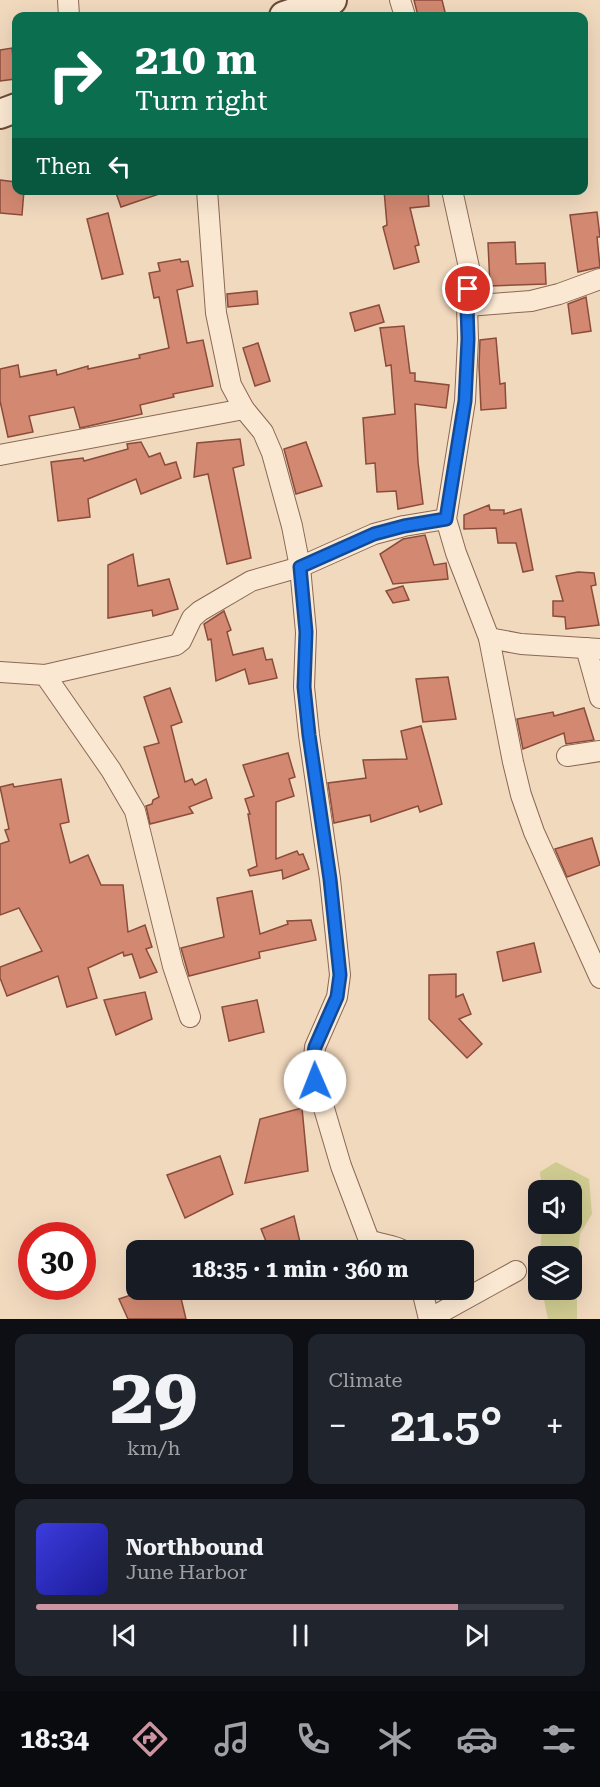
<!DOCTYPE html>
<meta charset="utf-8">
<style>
:root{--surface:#171b24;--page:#20242c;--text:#f1f3f6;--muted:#9ea1a6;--line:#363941;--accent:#cc94a0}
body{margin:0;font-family:"Roboto Serif",serif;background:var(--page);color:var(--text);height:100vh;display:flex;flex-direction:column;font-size:22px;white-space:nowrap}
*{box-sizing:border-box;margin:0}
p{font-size:20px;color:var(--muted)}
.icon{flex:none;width:33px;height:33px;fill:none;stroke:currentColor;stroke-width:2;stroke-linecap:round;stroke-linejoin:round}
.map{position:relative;height:1319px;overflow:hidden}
.sheet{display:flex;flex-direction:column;gap:15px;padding:15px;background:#0d0f14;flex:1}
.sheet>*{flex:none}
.top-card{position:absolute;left:12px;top:12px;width:576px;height:183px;border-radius:12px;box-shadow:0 6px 24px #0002;background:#0b6e4f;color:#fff;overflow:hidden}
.controls{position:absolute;left:528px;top:1180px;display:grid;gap:12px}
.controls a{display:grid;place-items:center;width:54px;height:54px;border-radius:12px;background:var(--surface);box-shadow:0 6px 24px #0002;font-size:30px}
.speed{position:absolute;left:18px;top:1222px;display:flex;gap:12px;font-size:30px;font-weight:700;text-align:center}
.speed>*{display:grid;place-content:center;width:78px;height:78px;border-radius:50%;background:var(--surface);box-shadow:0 6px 24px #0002;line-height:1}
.speed .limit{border:9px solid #d22;background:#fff;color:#111}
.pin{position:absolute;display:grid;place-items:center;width:51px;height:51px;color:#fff;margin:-26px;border:3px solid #fff;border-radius:50%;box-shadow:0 2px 6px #0007}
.me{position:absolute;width:66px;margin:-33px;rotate:359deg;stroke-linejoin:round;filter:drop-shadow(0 0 4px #0008)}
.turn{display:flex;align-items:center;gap:21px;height:126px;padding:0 24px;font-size:27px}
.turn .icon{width:78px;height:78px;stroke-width:2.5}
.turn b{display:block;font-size:42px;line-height:51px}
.then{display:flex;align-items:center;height:57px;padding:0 24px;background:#0003;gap:12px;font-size:22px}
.big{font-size:45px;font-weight:700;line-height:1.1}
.sheet .widget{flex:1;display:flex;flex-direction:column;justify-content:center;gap:9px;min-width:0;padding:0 21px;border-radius:12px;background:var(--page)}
.sheet .dial{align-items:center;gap:0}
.dial b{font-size:78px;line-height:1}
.song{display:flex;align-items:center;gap:18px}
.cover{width:72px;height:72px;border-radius:9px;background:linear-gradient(135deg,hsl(240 70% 55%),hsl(240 70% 35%))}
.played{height:6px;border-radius:3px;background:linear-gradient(90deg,var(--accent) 80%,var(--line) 80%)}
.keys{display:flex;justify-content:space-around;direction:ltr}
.heat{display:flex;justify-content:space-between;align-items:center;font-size:33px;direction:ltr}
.sheet .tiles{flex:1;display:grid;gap:15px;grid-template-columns:1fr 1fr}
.widget:last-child{grid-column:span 2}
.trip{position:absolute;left:126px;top:1240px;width:348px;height:60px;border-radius:12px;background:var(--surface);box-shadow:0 6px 24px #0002;font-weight:700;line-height:60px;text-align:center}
.dock{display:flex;height:96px;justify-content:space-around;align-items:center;background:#090b0e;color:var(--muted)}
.dock .icon{width:42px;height:42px}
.dock .active{color:var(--accent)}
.dock b{font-size:27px;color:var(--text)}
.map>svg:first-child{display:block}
.green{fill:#d0cc91}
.building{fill:#d28871;stroke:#8b4c3a;stroke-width:1.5}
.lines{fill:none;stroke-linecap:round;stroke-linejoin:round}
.street-casing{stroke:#8a6855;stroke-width:22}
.secondary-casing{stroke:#6c4a39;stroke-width:32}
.street{stroke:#fbe8d2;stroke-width:20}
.secondary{stroke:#fbe8d2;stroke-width:28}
.route-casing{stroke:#114b97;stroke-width:15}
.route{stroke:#1a73e8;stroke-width:10}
</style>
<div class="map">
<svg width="600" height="1319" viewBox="0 0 600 1319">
<rect width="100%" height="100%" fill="#f1d9be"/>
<polygon class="green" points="556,1162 589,1179 592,1214 580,1234 577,1264 577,1319 548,1319 542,1290 572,1290 572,1257 540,1257 542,1224 572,1224 572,1191 542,1191 540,1172"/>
<g class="building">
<polygon points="414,0 442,0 446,16 418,16"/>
<polygon points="12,48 15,79 0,81 0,50"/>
<polygon points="0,180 16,182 16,190 24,190 22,215 0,213"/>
<polygon points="115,190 162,190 162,193 121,207"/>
<polygon points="384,190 428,190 429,206 410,208 419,245 415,246 419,262 394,269 383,227 387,225"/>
<polygon points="597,212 600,237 597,237 600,267 578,272 570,215"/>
<polygon points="108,213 123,274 102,279 87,219"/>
<polygon points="515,242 516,264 545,263 546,284 490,286 488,243"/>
<polygon points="180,259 181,262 188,261 193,286 177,290 187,343 203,340 213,386 173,394 174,397 140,405 142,414 80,428 74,407 29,416 33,432 8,437 0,401 0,369 18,365 20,377 56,370 57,375 88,366 88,369 140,358 139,355 169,348 159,297 154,298 149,273 160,271 158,263"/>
<polygon points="257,291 258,304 228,307 227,294"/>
<polygon points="586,297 591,331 572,334 568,304"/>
<polygon points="379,305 384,322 355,331 350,313"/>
<polygon points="404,326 410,373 415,373 415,381 449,385 446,408 415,404 418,462 423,504 398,509 396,491 377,492 375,463 366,464 363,418 395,414 391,365 386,366 380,328"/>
<polygon points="496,338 500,384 505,383 506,408 481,410 479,366 480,340"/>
<polygon points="258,343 270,381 255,386 243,348"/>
<polygon points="240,439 244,465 233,468 251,558 227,564 208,474 194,477 197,443"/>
<polygon points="141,442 149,457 160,453 165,465 176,462 181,478 141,494 136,479 88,499 90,517 58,521 51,462 83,458 84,461 128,449 127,444"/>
<polygon points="306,442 322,486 296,494 284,449"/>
<polygon points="489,505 490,510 504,510 504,514 521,509 533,570 523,572 516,543 498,543 496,528 464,529 464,515"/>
<polygon points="425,535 434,565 446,563 448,579 393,584 380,554 403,539"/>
<polygon points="133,554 138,586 169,579 178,609 153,616 152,610 108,618 108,565"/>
<polygon points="578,572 594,573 596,585 591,586 599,625 566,629 565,617 553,616 553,601 563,601 556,576"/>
<polygon points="403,586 409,600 393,603 386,591"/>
<polygon points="224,611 231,630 227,632 233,655 263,648 266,660 272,659 277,678 249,684 245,669 216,681 211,639 208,640 204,624"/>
<polygon points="448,677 456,719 423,722 416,679"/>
<polygon points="170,688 182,722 171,726 185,782 192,779 195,785 206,779 212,798 189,807 193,813 150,824 146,806 152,804 153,800 159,797 144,747 159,743 144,697"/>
<polygon points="584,708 594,740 566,744 564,733 523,749 517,719 553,712 554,716"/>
<polygon points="421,726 442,804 420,812 418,806 371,822 370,815 334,823 328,783 366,778 363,760 407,759 401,731"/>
<polygon points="288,753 295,777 289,779 294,796 276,802 276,859 297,851 299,855 303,854 309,869 283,879 282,870 250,876 248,870 257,866 248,814 250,814 245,799 254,796 243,765"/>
<polygon points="61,779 69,822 60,824 70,863 88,855 101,885 123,885 128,932 145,925 152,947 146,949 157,972 140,978 132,954 124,956 123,952 88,968 97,998 67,1007 58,976 7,996 0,978 0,967 42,951 19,908 0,915 0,844 9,841 5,830 9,829 0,787 13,784 14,787"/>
<polygon points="592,838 600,865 567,877 555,849"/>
<polygon points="252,891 260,934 288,924 287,921 311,920 316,940 259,952 260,958 189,976 181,948 224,937 217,898"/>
<polygon points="534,943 541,972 503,981 497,952"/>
<polygon points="456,974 456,997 463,994 471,1014 459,1019 482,1044 467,1058 429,1019 429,975"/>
<polygon points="145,992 152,1019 116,1035 104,1000"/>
<polygon points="257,1000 264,1032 229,1041 222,1007"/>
<polygon points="302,1108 308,1171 245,1183 260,1119"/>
<polygon points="220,1156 233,1194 185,1218 167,1175"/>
<polygon points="294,1216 302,1251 270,1251 261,1229"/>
<polygon points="146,1290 179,1290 186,1319 128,1319 119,1299"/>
</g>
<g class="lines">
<g class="street-casing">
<g id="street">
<polyline points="68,0 69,16"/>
<polyline points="400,0 405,16"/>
<path d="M207,190l9,123 15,72 13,24 19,23 9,21 20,73 8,41 6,65 -2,55 5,48 21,144 10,96 -3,22 -22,50 -2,24 28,95 28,74c12,5 24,4 35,11"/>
<polyline points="452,190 470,272 467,306 468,339 465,401 446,519 456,553 489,638 513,762 521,795 534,832 600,978"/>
<polyline points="467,306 531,301 559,294 600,279"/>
<polyline points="0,455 244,409"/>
<polyline points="489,638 521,644 600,649"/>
<polyline points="586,648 600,698"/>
<polyline points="0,672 45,675 111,770 135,811 173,966 190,1017"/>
<polyline points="45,675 176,645 181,641 192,618 200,611 251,581 300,567 374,534 404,526 446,519"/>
<polyline points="567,756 600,751"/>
<polyline points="422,1290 429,1319"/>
<polyline points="429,1319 516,1271"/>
</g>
</g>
<g class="secondary-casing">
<g id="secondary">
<polyline points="284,16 332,0"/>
<polyline points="0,114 16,108"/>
</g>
</g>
<use href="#street" class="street"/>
<use href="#secondary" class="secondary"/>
</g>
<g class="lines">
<g class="route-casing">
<polyline id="route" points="315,1081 313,1059 315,1047 337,997 340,975 330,879 309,735 304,687 306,632 300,567 374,534 404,526 446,519 465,401 468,339 467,306 468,289"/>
</g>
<use href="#route" class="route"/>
</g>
</svg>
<div class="controls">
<a><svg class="icon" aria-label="sound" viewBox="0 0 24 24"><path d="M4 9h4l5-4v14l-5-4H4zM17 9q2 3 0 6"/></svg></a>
<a><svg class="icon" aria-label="layers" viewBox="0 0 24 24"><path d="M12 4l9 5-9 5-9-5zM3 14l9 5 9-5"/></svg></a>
</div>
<div class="speed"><div class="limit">30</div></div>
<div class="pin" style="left:468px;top:289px;background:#d93025"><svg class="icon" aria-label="arrive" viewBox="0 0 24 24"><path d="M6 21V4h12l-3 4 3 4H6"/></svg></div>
<svg class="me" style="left:315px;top:1081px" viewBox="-20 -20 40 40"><circle r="19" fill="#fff"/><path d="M0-13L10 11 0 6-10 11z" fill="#1a73e8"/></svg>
<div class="trip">18:35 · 1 min · 360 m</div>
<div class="top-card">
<div class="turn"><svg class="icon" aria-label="right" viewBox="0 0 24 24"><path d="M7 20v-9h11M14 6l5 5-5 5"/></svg><div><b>210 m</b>Turn right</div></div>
<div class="then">Then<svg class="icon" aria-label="left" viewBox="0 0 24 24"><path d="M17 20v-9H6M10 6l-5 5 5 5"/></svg></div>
</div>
</div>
<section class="sheet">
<div class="tiles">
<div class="widget dial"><b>29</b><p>km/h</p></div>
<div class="widget"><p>Climate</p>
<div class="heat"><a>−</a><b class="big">21.5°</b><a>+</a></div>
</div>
<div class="widget">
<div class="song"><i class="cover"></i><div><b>Northbound</b><p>June Harbor</p></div></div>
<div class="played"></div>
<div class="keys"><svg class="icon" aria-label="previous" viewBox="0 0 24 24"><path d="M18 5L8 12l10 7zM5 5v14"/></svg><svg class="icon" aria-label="pause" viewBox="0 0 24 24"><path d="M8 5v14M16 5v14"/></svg><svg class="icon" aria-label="next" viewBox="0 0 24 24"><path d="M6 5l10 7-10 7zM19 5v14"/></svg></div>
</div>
</div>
</section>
<nav class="dock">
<b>18:34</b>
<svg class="icon active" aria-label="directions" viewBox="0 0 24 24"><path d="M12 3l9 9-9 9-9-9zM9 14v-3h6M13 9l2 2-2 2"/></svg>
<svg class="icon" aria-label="music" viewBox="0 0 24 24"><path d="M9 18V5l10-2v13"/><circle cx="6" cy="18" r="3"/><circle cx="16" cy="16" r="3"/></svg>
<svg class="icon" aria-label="phone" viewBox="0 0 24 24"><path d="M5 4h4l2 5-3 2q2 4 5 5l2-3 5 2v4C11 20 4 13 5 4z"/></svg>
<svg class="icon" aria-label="climate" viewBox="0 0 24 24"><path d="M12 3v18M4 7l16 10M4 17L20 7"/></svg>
<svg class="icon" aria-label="car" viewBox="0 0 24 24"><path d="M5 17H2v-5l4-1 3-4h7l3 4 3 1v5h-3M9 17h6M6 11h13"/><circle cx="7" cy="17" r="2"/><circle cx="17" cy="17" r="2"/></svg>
<svg class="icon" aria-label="filters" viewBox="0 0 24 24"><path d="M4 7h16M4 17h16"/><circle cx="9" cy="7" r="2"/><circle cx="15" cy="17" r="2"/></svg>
</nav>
